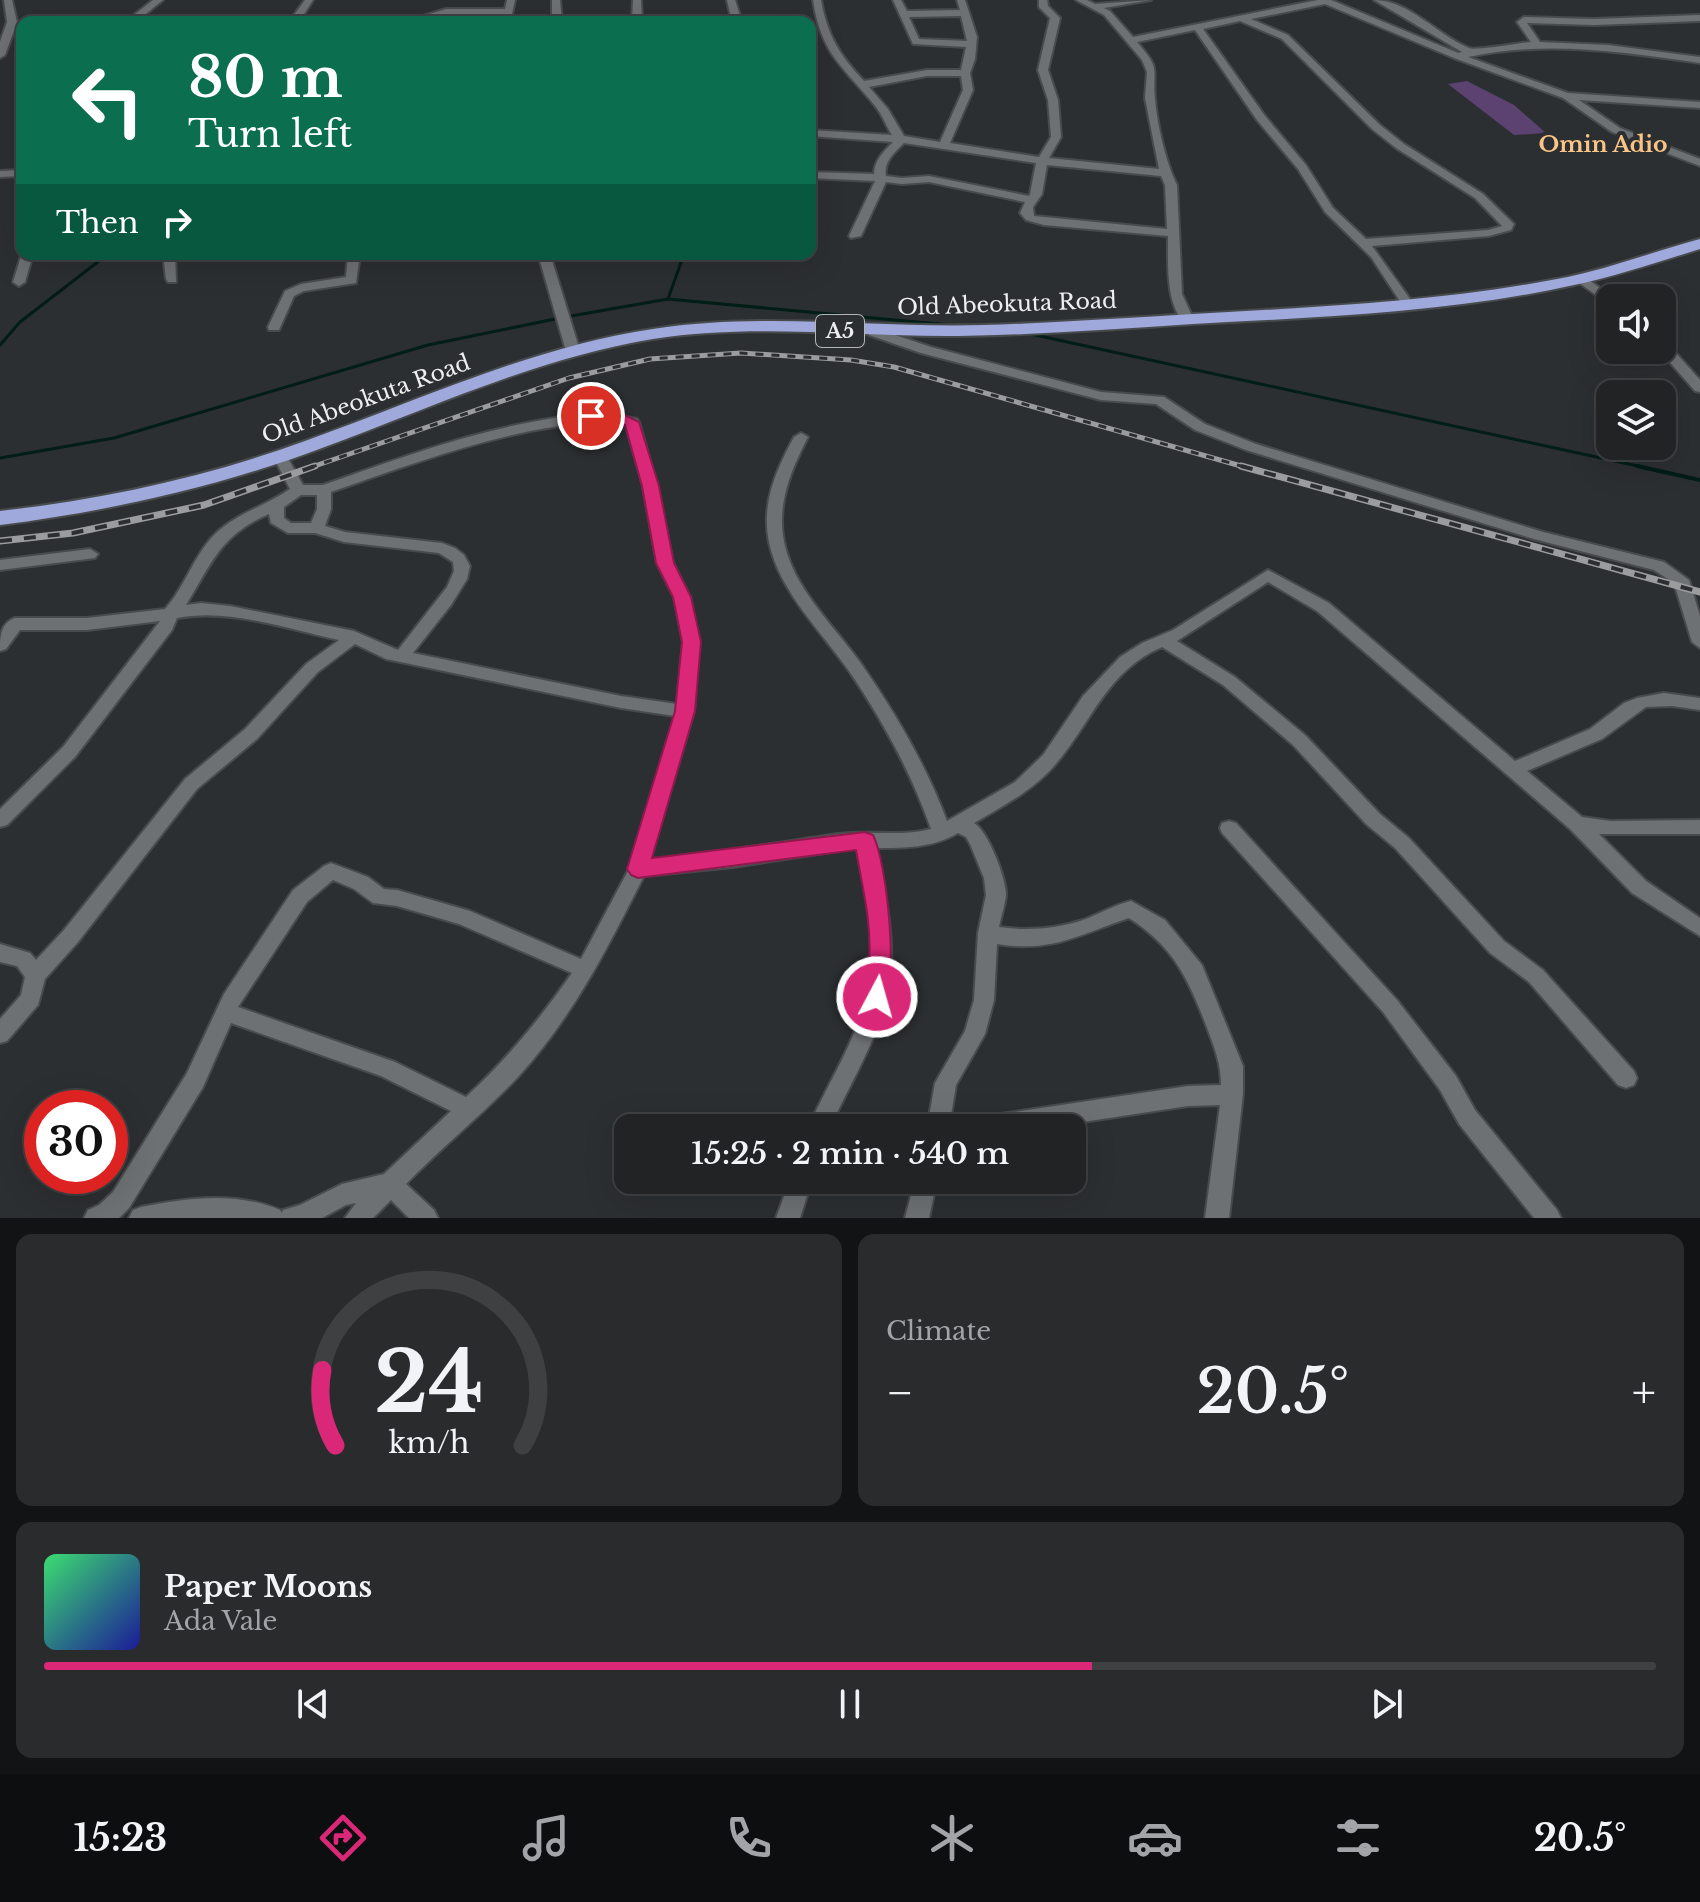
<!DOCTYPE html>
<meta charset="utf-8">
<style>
:root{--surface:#212325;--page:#292b2d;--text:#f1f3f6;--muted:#a2a4a7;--line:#3e4042;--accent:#db2777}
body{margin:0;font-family:"Libre Baskerville",serif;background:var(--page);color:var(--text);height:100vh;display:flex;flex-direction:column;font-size:30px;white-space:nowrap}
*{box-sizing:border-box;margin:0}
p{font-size:26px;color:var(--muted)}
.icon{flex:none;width:44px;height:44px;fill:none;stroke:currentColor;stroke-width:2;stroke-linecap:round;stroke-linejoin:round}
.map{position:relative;height:1218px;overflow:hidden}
.drawer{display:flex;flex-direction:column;gap:16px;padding:16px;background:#121314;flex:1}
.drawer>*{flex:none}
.guide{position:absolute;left:16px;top:16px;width:800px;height:244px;border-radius:16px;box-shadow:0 8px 32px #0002,0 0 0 2px var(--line);background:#0b6e4f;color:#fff;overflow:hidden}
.controls{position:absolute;left:1596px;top:284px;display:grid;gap:16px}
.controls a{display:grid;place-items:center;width:80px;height:80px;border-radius:16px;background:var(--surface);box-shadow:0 8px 32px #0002,0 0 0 2px var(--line);font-size:40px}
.speed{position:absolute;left:24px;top:1090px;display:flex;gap:16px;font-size:40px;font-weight:700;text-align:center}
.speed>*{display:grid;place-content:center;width:104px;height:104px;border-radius:50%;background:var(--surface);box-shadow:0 8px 32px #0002,0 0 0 2px var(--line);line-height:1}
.speed .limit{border:12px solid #d22;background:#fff;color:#111}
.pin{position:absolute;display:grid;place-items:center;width:68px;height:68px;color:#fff;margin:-34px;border:4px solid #fff;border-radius:50%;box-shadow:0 2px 8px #0007}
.me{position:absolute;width:88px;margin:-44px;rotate:6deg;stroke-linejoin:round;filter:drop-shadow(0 0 6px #0008)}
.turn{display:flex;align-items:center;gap:28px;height:168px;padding:0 40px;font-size:36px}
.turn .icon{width:104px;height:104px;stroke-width:2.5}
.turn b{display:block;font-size:56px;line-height:68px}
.then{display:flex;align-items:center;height:76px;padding:0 40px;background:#0003;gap:16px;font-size:30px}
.big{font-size:60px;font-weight:600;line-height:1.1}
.drawer .widget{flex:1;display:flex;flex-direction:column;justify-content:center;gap:12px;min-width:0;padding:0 28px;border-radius:16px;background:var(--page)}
.drawer .dial{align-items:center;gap:0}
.dial svg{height:208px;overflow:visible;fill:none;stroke:var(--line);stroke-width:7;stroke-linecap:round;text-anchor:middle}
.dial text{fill:var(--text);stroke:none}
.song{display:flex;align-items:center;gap:24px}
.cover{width:96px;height:96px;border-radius:12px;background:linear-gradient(135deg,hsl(140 70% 55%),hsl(240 70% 35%))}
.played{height:8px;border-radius:4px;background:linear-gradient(90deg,var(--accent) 65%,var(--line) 65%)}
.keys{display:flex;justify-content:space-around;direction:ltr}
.heat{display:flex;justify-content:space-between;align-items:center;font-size:44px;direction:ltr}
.drawer .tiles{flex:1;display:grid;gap:16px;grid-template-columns:1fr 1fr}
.widget:last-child{grid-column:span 2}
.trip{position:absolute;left:614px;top:1114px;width:472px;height:80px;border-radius:16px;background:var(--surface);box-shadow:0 8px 32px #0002,0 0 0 2px var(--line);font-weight:600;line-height:80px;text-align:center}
.dock{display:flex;height:128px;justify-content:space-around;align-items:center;background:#0d0e0f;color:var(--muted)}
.dock .icon{width:56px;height:56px}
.dock .current{color:var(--accent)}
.dock b{font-size:36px;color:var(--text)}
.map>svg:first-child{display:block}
.green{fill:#5c4270}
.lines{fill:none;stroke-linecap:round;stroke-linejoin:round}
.stream-far1{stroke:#001d16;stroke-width:3}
.stream{stroke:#001d16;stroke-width:4}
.minor-casing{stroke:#484b4d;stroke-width:4}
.trunk-casing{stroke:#484b4d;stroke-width:4}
.minor{fill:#6e7173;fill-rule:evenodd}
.trunk{fill:#9fa9dc;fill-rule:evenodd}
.rail-far1-casing{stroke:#9a9c9e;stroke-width:5}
.rail-casing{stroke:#9a9c9e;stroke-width:7}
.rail-far1{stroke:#2c2f31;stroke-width:3;stroke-dasharray:8;stroke-linecap:butt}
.rail{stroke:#2c2f31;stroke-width:4;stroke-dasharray:12;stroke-linecap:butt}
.route{fill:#db2777;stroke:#8e194d;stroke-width:2}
.labels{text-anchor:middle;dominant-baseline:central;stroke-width:8;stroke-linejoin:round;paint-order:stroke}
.shield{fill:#2c2f31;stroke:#b3b5b7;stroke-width:2}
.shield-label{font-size:20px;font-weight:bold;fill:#edeef0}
.far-quarter-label{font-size:22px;font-weight:bold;fill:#fac486;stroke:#2c2f31}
.street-label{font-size:22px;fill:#edeef0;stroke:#2c2f31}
</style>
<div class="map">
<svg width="1700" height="1218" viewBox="0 0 1700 1218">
<rect width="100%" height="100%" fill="#2c2f31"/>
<polygon class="green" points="1467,81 1514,105 1546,133 1514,135 1448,84"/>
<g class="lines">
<g class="stream-far1">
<polyline points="668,299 684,254"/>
<polyline points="571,316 668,299 960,326"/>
<polyline points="1026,333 1647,468"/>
<polyline points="0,345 20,322 108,254"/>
<polyline points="0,458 114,438 428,345 555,319"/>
</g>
<polyline class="stream" points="1637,466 1700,480"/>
<g class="minor-casing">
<g id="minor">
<polygon points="4,0 12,0 17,22 5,55 0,58 0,42 7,22"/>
<polygon points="153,0 163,0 136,22 125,22"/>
<polygon points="305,0 313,0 299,22 289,22"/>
<polygon points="507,0 515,0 512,14 446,15 419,22 404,22 446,9 505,9"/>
<polygon points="552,0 560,0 562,22 552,22"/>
<polygon points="633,0 641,0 642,22 632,22"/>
<polygon points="727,0 735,0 742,22 732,22"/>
<path d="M813,0h8c6,35 19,56 43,81l63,-11h34l5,-23 -53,-3 -20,-44h8l6,11 53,-1 -3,-10h8l12,37 -2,22 -5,14 3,17 -23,53 89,14 12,-20 -3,-37 -10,-30 12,-52 -11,-11v-7h8l1,6 12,12 -12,52 10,30 3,37 -12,21 110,11 -14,-71 2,-26 -5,-12 -38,-45 -28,-15h11l8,4 56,-4 -47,8 6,3 23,26 185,-37h13l127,53 4,-1 -88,-52c35,0 63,35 95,48 6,3 50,-5 62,-6l-14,-20 7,-5 70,2 106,-4v6l-106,4 -67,-2 13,19 68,3 92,12v6c-77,-11 -155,-23 -232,-6l100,36 132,9v6l-121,-8 41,28 80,31v7l-88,-34 -49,-34 -109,-40 -129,-54 -74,15 37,16 92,90 24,19 79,50 31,30 -3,6 -22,6 -117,10 43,60 -6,4 -4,-1 -34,-52 -46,-45 -27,-43 -41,-49 -62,-90 -58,12c25,29 15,24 18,57 2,25 11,64 22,86l5,109 12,26 -6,4c-23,-12 -20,-65 -20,-88l-124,-11 -18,-5 -6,-7 5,-11 -96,-20 -27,2 -16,-2 -25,54 -10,2 -2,-2 26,-55 -65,-3v-6l64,2c0,-13 10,-23 19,-32l-83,-6v-6l82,5c-6,-9 -9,-19 -16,-28 -32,-40 -55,-52 -63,-107zM961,16l6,25 -48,-2 -10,-22zM1240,21l42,18 90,90 24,19 79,50 27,28 -14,4 -122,9 -33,-31 -27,-43 -41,-49 -62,-87zM927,76h34l2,14 -23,52 -36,-6 -16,-27 -19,-22zM904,143l132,20 -6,31 -1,2 -100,-20 -27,2 -16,-2c-3,-14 9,-24 18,-33zM1047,165l114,11 4,9 2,44 -133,-13 -1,-9 9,-13z"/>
<polygon points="22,170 22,176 0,177 0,171"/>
<polygon points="22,253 33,254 25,282 19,286 13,282"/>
<polygon points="163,254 175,254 176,282 168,282 166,279"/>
<polygon points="348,254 360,254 356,283 304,291 294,296 279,330 269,330 268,327 285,291 301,284 346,277"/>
<polygon points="538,254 550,254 580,351 578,354 568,354 566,351"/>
<polygon points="1582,275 1614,298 1610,298 1610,305 1578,282 1578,276"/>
<polygon points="874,328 931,347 1101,392 1164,397 1205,424 1256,444 1543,532 1664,562 1689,580 1700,616 1700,648 1692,642 1674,583 1654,570 1534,539 1246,450 1195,430 1156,404 1101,400 921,353 869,335 868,332"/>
<polygon points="1662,342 1667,343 1700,380 1700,392 1695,391 1659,350 1662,350"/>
<path d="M604,413l33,6 2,3 18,64 16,77 17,34 9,45 -5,69 -44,149c64,-7 126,-17 189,-26 31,-4 62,3 92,-5 -20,-57 -48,-108 -82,-158 -28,-40 -70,-80 -80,-129 -8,-38 7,-72 25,-105l7,-4 7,4c-16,31 -30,63 -25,99 7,50 51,89 79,129 34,49 64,100 85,156l68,-39 28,-27 40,-59 37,-39 22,-14 31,-13 95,-60 61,33 186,158 75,-32 34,-26 13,-5 27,-5 36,5v12l-28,-4 -26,1 -44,32 -75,32 55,46 28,4 90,-1v14h-101l47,47 54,37v18l-68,-43 -62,-64 -253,-218 -49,-29 -91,59 58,36 70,58 75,79 29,24 95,103 39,29 91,101 3,7 -3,7 -8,3 -8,-3 -89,-103 -39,-29 -95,-105 -29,-24 -73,-79 -70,-60 -61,-38c-56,24 -71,77 -108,119 -22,25 -51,40 -80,57 14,8 32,55 32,72 -1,10 -5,22 -7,32 28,4 57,2 84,-7 16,-6 31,-15 48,-19l34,19 37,45 41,101v28l-14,124h-24l15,-113 -32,1 -145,22h-79l3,-7 8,-3 213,-32 33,-1c0,-22 -7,-39 -15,-60 -18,-47 -33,-79 -77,-107 -49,16 -76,35 -132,26l-3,56 -9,34 -29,51 -7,43h-22l8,-45 30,-52 9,-31 4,-67 8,-38 -2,-17 -14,-34 -4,-7 -8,-4c-26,15 -53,15 -82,15 8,43 19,86 14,130 -6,53 -39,102 -60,150h-22c21,-48 55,-97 62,-150 6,-43 -5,-87 -13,-130l-124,19 -89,9c-37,73 -71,141 -127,202 -35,37 -75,69 -111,106l28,26 4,8h-29l-18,-18 -18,18h-28l11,-15 -10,2 -24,13h-193l4,-8 8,-3c47,-9 93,-16 139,3l2,3 1,-3 17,-5 42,-21 42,-10 67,-63 -70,-35 -150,-53 -28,64 -74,121 -10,10h-35l4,-8 11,-5 14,-13 74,-119 37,-79 69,-104 31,-24 7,-3 37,14 16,12 13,1 73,21 111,48 48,-90 46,-153 -54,-8 -235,-49 -31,-15 -37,28 -61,67 -60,50 -119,153 -33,37 -7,26 -31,36 -7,2v-24l21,-24 4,-18 -8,-11 -17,-4v-18l30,9 6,7 28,-30 121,-151 60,-50 61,-65 33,-24c-52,-11 -109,-32 -162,-22l-5,12 -97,127 -68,68 -7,2v-18l63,-62 97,-126 -73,9h-67l-14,19 -6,2c0,-13 0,-28 15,-33h72l78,-9c20,-22 28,-52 49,-74 22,-22 52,-29 76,-46l-17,-33 2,-3h10l18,32h20c91,-32 184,-67 281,-72zM604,421l22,4 17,61 14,77 17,34 9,45 -6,62 -56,-8 -208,-43 38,-48 16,-26 3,-13 -6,-11 -9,-7 -13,-5 -97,-11 -20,-6 6,-17v-17c89,-31 179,-65 273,-71zM301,495h16v14l-6,14h-20l-7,-5v-11zM269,514l2,9 17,10h27l29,9 95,11 14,9 1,9 -7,16 -49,63 -44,-19 -124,-25 -29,-3 -15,2c26,-42 34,-70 83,-91zM333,880l21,9 19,14 24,3 62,18 113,49c-32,46 -65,86 -106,124l-71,-35 -157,-55 69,-105z"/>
<polygon points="90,549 98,554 95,558 0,570 0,560"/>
<polygon points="1229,821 1236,823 1397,1000 1456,1076 1475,1110 1557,1210 1561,1218 1534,1218 1459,1124 1440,1090 1383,1012 1222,833 1220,828 1222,823"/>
<polygon points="790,1180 812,1180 800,1218 776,1218"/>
<polygon points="915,1180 937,1180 929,1218 905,1218"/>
</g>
</g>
<g class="trunk-casing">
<path id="trunk" d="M1700,239v10c-42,13 -83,27 -126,36 -125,28 -254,32 -381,39 -79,5 -157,11 -235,12 -102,1 -205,-13 -305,3 -116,19 -222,69 -331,109 -104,39 -212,63 -322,77v-14c105,-12 206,-34 305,-70 115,-41 227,-94 348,-112 109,-17 221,-1 331,-4 70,-2 139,-7 209,-11 122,-7 244,-12 364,-35 49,-9 95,-27 143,-40z"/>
</g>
<use href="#minor" class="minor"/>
<use href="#trunk" class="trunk"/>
<g class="rail-far1-casing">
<polyline id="rail-far1" points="309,468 569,378 650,359 741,353 851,360 894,367 1248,468"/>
</g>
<g class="rail-casing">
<g id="rail">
<polyline points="1241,466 1700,592"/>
<polyline points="0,541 73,533 204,505 315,466"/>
</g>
</g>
<use href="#rail-far1" class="rail-far1"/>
<use href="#rail" class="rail"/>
</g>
<path class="route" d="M617,411l22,11 20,64 15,77 17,34 10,45 -6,69 -43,147 213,-26 8,3c14,27 25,141 12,169l-8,3 -8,-3c-7,-13 -1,-30 0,-45 3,-36 -7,-73 -13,-109l-218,28 -7,-3 -4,-6 48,-158 7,-69 -9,-45 -17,-34 -14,-77 -17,-61c-13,-6 -31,0 -41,-9l7,-4z"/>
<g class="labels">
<rect class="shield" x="816" y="315" width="48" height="32" rx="6"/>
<g class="shield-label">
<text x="840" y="331">A5</text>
</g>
<g class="far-quarter-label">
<text x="1603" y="144">Omin Adio</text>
</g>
<g class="street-label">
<text transform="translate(1007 304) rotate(-2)">Old Abeokuta Road</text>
<text transform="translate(366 399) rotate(-20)">Old Abeokuta Road</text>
</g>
</g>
</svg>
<div class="controls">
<a><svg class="icon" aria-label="sound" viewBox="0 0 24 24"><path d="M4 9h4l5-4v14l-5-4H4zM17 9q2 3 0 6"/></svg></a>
<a><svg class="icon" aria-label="layers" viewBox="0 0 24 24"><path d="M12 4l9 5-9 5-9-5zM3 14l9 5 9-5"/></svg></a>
</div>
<div class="speed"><div class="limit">30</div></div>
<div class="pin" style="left:591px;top:416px;background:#d93025"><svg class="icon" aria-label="arrive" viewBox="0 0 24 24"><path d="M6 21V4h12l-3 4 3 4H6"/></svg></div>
<svg class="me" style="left:877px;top:997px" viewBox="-20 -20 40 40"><circle r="17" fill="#db2777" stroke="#fff" stroke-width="3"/><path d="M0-11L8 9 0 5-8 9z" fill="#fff"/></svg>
<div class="trip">15:25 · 2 min · 540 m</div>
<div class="guide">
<div class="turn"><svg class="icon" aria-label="left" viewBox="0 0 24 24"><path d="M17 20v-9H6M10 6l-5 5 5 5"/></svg><div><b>80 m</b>Turn left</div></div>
<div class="then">Then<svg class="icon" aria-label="right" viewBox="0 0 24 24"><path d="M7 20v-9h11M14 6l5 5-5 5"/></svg></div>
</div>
</div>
<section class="drawer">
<div class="tiles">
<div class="widget dial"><svg viewBox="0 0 100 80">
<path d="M14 69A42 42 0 1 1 86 69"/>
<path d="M14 69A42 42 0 0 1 9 40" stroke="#db2777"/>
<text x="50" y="56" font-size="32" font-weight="700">24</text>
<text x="50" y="72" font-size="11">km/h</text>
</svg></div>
<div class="widget"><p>Climate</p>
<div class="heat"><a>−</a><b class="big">20.5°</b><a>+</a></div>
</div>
<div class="widget">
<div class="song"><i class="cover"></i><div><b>Paper Moons</b><p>Ada Vale</p></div></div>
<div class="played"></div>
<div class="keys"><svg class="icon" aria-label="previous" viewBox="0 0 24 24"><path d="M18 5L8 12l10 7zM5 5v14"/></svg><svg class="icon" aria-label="pause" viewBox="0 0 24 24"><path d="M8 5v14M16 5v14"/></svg><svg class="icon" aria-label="next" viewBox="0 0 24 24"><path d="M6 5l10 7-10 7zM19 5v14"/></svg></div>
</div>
</div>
</section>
<nav class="dock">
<b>15:23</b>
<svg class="icon current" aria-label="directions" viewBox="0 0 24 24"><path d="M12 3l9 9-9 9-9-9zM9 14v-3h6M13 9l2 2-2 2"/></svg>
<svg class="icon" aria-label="music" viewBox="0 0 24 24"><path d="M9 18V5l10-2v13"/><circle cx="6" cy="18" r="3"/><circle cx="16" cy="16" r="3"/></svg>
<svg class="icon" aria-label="phone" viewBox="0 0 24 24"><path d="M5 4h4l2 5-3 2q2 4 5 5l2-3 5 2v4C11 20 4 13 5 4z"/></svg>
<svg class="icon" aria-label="climate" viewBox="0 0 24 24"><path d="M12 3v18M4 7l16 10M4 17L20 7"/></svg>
<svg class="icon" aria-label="car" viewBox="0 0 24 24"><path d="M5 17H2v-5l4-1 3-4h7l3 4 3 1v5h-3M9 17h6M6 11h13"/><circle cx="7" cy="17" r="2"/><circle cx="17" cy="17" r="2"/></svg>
<svg class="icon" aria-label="filters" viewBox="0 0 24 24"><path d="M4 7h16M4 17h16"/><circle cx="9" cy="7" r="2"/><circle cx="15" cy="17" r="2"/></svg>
<b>20.5°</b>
</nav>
